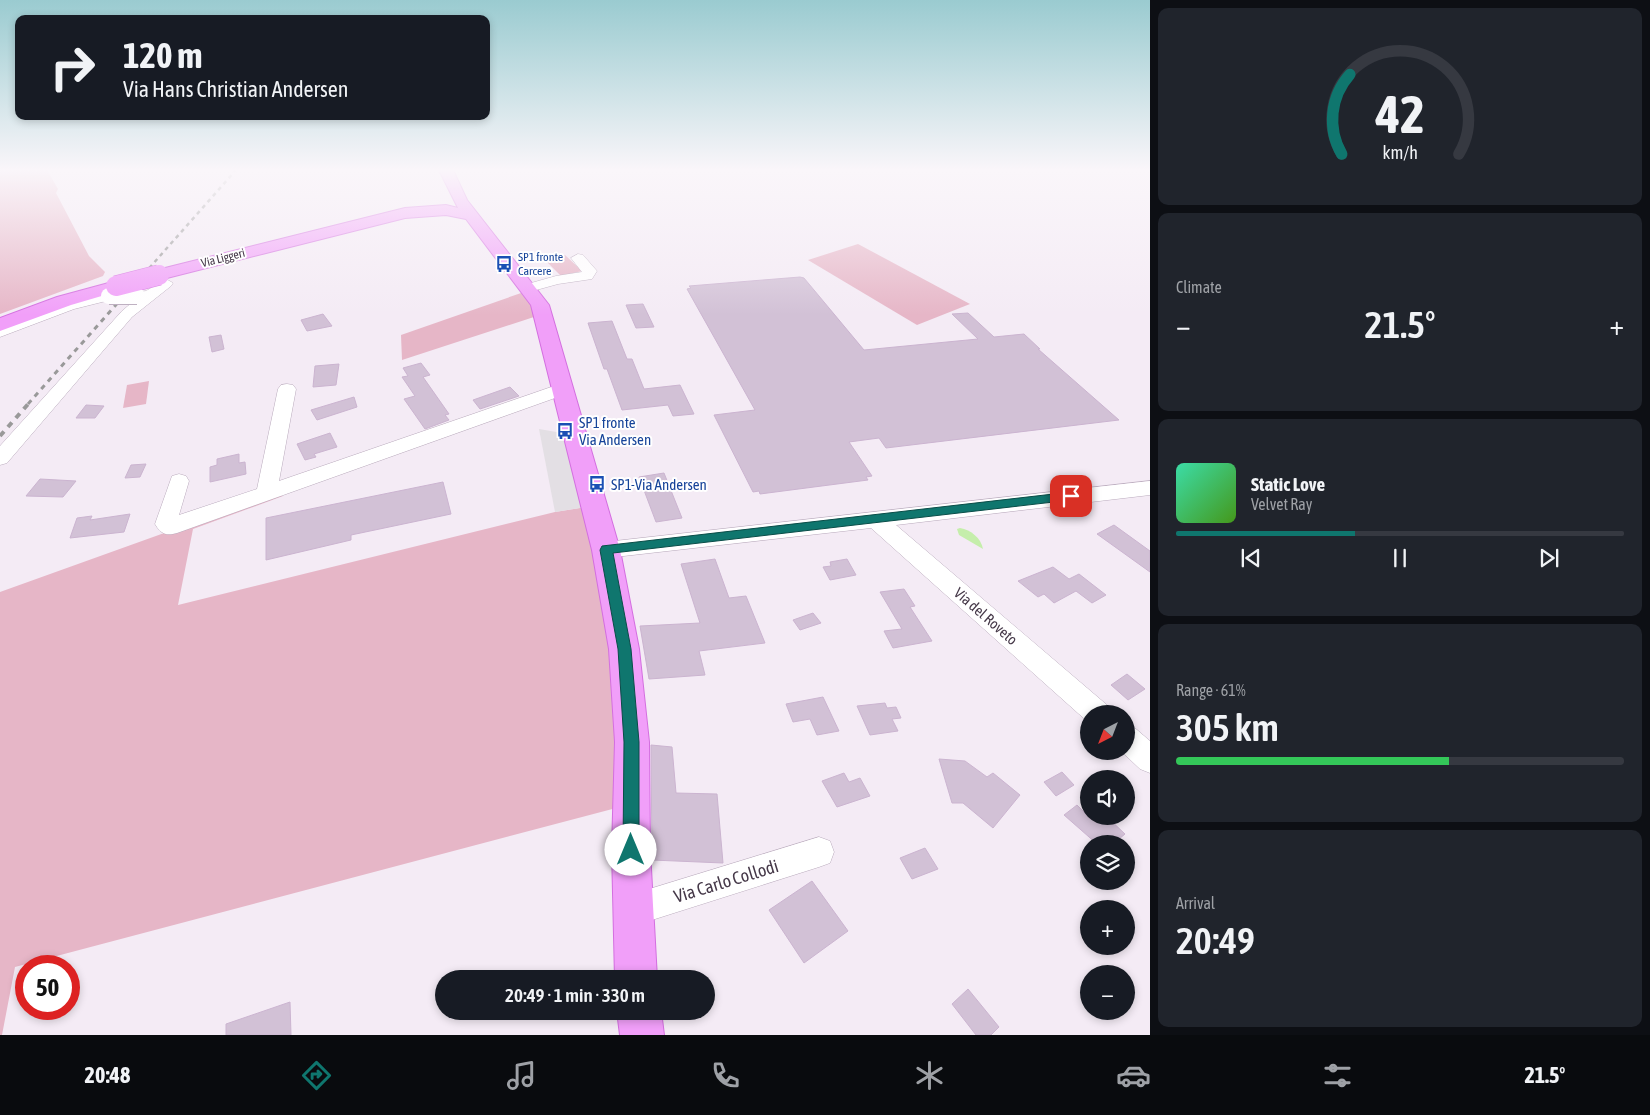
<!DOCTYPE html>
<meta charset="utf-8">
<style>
:root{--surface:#171b24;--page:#20242c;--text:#f1f3f6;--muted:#9ea1a6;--line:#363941;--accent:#0f766e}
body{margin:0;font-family:"Asap Condensed",sans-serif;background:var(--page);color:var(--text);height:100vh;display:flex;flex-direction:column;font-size:19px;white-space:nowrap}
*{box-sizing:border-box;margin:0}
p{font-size:16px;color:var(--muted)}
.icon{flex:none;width:28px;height:28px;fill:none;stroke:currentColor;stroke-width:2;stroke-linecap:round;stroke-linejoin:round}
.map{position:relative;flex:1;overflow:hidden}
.sheet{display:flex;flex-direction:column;gap:8px;padding:8px;background:#0d0f14;width:500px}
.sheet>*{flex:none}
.guide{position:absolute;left:15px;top:15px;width:475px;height:105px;border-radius:10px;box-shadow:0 2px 8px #0003;background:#171b24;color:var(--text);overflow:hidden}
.needle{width:32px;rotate:222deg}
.buttons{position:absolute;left:1080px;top:705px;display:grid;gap:10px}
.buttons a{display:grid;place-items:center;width:55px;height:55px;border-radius:50%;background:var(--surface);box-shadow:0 2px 8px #0003;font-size:25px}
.speed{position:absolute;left:15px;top:955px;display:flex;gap:10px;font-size:25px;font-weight:700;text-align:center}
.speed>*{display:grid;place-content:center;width:65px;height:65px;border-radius:50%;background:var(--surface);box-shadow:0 2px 8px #0003;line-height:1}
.speed .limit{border:8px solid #d22;background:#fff;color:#111}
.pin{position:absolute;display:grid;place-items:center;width:42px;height:42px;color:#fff;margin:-21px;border-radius:10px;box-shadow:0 2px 8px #0006}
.me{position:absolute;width:55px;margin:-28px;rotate:0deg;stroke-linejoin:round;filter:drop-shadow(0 0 4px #0008)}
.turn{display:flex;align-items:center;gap:18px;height:105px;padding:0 25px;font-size:22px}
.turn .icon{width:65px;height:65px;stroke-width:2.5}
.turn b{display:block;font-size:35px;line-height:42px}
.big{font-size:38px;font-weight:600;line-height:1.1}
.sheet .widget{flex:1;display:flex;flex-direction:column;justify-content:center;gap:8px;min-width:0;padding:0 18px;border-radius:10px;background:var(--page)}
.sheet .dial{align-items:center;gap:0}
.dial svg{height:130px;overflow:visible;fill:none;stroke:var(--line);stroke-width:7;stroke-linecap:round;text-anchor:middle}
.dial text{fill:var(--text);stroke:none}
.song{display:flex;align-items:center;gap:15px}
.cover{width:60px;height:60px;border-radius:8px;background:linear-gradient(135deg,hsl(160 70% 55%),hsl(100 70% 35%))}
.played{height:5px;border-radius:2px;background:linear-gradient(90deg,var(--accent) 40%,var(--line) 40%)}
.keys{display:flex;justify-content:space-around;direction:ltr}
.heat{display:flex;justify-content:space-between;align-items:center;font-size:28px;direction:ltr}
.charge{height:8px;border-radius:4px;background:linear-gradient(90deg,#34c759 61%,var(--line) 0)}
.trip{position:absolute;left:435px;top:970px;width:280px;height:50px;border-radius:25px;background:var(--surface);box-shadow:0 2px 8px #0003;font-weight:600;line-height:50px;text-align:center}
.tabs{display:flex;height:80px;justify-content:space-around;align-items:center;background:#090b0e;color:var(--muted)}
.tabs .icon{width:35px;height:35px}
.tabs .on{color:var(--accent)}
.tabs b{font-size:22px;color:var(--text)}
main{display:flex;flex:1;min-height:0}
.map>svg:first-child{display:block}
.green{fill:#e6b6c7}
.parking{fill:#e3dfe4}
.water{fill:#c5eeab}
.building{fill:#d2c1d6;stroke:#cbb4d0}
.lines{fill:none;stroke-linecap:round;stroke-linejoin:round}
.minor-casing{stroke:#baabbd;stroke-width:1}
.major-casing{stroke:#d36fdf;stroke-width:2}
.minor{fill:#fff;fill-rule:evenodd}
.major{fill:#f19ff9;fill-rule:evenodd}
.rail-far2{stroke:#999;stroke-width:2.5;stroke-dasharray:4 4;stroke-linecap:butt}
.rail-far1{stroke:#999;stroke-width:3;stroke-dasharray:5 5;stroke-linecap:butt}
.rail{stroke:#999;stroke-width:4;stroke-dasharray:6 6;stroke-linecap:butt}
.minor-bridge-casing{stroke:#baabbd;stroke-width:18;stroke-linecap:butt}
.major-bridge-casing{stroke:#d36fdf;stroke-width:21;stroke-linecap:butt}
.minor-bridge{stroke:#fff;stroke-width:16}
.major-bridge{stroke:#f19ff9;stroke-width:20}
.route{fill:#0f766e;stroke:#0a4d48}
.labels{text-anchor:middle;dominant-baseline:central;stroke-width:4;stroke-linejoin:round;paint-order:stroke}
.far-transit-label{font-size:12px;fill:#164399;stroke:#fff;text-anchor:start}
.far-street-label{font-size:12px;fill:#463949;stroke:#fff}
.transit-label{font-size:15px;fill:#164399;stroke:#fff;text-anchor:start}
.street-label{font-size:15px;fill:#463949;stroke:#fff}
.near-street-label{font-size:18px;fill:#463949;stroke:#fff}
</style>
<main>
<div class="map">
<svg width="1150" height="1035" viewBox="0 0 1150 1035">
<rect width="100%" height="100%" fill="#f4ebf5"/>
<g class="green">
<polygon points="0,170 47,170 58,189 56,193 89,256 105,272 103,276 0,314"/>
<polygon points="858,244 970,304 917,325 808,260"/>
<polygon points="565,255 582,271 561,276 545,260"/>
<polygon points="524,292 537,316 402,360 401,335"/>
<polygon points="149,381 146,404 123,408 127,385"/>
<polygon points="270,495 283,496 193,529 178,605 555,512 586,507 612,632 620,807 15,967 2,1035 0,1035 0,592"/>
</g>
<polygon class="parking" points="539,429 568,434 586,507 555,512"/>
<path class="water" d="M960,528c11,2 21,10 23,21l-24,-14 -2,-6z"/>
<g class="building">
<polygon points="800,277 804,278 864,350 978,339 952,314 968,313 994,337 1024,334 1040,349 1038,349 1119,420 886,448 879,438 849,442 872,476 866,477 868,480 760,494 759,491 753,492 714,415 755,410 687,289 691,288 689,286"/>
<polygon points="643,304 654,327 636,328 626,305"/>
<polygon points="323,314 332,326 307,331 301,320"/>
<polygon points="612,321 627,359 632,359 644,389 680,385 694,414 673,416 668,405 622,410 607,369 604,369 588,323"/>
<polygon points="221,335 224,349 212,352 209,337"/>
<polygon points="421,363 430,375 423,377 449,414 445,415 449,420 425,429 404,399 415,396 402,377 408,376 403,368"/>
<polygon points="339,364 336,385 313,387 315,366"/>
<polygon points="510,387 519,396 480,409 473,400"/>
<polygon points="354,397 357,407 317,420 311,410"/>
<polygon points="86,405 104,406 95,418 76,418"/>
<polygon points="330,433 337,447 314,454 316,457 305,460 297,444"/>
<polygon points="239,454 239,463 245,462 246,474 210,482 210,467 217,465 217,459"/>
<polygon points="146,464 140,477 125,478 131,465"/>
<polygon points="664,473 682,518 656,522 639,477"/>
<polygon points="40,479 76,481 63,497 26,496"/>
<polygon points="443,482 451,514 351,535 351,540 266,560 266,518"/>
<polygon points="130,514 124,532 70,538 77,518 92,516 90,520"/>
<polygon points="1114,525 1150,551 1150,572 1097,534"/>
<polygon points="715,559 729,598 746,596 765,643 699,651 705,675 649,679 640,626 700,623 681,564"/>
<polygon points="847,559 856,575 830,580 823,567 831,566 830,562"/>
<polygon points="1053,567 1069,579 1079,574 1106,595 1092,603 1076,591 1054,603 1044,594 1038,597 1018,581"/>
<polygon points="904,589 915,606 910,607 932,641 893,648 884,631 902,629 880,592"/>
<polygon points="813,613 821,623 800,630 793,620"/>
<polygon points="1127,674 1145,689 1128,700 1111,685"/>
<polygon points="823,697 839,731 817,735 810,719 793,722 786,704"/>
<polygon points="885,703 887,708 896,707 901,718 892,719 898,731 870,735 857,706"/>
<polygon points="651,745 672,747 676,793 717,794 723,863 652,860"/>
<polygon points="939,759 965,761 987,777 993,773 1020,795 993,828 963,803 952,803"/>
<polygon points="1062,772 1074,785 1056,796 1044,782"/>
<polygon points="844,773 849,782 860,778 870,796 837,807 822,781"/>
<polygon points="1077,805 1088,816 1106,816 1125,834 1113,844 1097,844 1064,815"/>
<polygon points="925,848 938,869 912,879 900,858"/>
<polygon points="812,881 848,931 804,963 769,910"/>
<polygon points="968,989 999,1027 991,1035 976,1035 952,1004"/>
<polygon points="290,1002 291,1035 226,1035 226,1024"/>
</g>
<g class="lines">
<g class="minor-casing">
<g id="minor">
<polygon points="578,254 583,255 597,271 592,279 558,284 529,292 522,288 524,285 556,276 582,272 571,258"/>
<polygon points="166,279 173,283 171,286 132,317 7,463 0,465 0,446 122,311 135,300 130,296 132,293 146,291"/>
<polygon points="109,292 116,296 114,299 74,309 0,337 0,327 64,303"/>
<path d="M287,384l6,1 3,4 -17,92 278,-96h12l3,4 -3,4 -392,140c-11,3 -16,1 -22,-9l17,-48 7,-2 7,2 3,5 -10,34 78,-26 21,-100 3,-4z"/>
<polygon points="1150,481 1150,495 896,525 1107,705 1111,714 1089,714 1089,723 871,528 606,558 598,556 595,550 598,544 606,542"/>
<polygon points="1126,725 1136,729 1150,741 1150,773 1140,769 1121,751 1126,751"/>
<polygon points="819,837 830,841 834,852 830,863 819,867 633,926 622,921 617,910 622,899 633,894"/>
</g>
</g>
<g class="major-casing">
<g id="major">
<polygon points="439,170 453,170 467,200 549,305 620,550 639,649 649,742 650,850 657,979 615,979 612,850 615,742 609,649 592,550 531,305 466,219 446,215 405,218 159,280 153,279 150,275 153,271 405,208 446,205 458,208"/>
<polygon points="116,281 122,282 125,286 122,290 71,305 0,331 0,318 57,297"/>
<polygon points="617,1011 661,1011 664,1035 620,1035"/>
</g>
</g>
<use href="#minor" class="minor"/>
<use href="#major" class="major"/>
<polyline class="rail-far2" points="144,274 236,170"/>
<polyline class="rail-far1" points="28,404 145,272"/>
<polyline class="rail" points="0,436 29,403"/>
<g class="minor-bridge-casing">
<polyline id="minor-bridge" points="109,296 137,296"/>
</g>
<g class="major-bridge-casing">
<polyline id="major-bridge" points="116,286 159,275"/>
</g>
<use href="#minor-bridge" class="minor-bridge"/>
<use href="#major-bridge" class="major-bridge"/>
</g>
<linearGradient id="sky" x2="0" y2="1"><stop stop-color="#9acbd0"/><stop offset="0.54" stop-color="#faf6fa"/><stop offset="1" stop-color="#faf6fa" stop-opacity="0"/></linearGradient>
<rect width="1150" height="315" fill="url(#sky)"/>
<polygon class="route" points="1071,492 1077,496 1071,500 613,553 631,649 639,742 639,850 637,856 631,858 625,856 623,850 624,742 618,649 600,550 602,546"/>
<defs>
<g id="bus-bare" transform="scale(1.35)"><path d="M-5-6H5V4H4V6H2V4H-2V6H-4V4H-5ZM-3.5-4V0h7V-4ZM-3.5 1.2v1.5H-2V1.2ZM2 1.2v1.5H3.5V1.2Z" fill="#1a4fb4" stroke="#fff" stroke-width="2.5" paint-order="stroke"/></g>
</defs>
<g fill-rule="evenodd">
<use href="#bus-bare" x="504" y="264"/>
<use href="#bus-bare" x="565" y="431"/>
<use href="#bus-bare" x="597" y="484"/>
</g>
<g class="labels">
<g class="far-transit-label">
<text x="518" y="257">SP1 fronte<tspan x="518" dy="14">Carcere</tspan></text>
</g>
<g class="far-street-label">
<text transform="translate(223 258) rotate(-14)">Via Liggeri</text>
</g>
<g class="transit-label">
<text x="579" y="422">SP1 fronte<tspan x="579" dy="17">Via Andersen</tspan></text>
<text x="611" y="484">SP1-Via Andersen</text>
</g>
<g class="street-label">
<text transform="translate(986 616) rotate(41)">Via del Roveto</text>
</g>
<g class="near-street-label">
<text transform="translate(726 881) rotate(-17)">Via Carlo Collodi</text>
</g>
</g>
</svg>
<div class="buttons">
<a><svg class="needle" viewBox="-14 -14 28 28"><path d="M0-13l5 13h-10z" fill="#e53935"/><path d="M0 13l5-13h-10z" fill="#9ea1a6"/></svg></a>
<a><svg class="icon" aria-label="sound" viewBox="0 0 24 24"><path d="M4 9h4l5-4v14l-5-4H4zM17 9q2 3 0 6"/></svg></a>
<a><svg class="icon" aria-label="layers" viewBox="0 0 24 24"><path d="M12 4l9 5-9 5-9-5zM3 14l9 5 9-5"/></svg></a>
<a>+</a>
<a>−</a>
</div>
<div class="speed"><div class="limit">50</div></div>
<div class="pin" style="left:1071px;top:496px;background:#d93025"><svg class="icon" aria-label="arrive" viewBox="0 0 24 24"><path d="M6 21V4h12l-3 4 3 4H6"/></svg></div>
<svg class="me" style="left:631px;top:850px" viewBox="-20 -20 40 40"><circle r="19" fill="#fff"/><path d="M0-13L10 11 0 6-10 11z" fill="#0f766e"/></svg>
<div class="trip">20:49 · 1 min · 330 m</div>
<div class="guide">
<div class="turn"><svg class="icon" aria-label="right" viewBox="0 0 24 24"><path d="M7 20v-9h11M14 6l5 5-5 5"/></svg><div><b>120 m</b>Via Hans Christian Andersen</div></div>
</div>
</div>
<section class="sheet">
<div class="widget dial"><svg viewBox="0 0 100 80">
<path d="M14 69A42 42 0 1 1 86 69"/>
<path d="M14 69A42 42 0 0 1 19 20" stroke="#0f766e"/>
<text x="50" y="56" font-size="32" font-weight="700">42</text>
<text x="50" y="72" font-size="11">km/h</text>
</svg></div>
<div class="widget"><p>Climate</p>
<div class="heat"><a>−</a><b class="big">21.5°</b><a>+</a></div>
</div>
<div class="widget">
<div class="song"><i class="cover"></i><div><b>Static Love</b><p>Velvet Ray</p></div></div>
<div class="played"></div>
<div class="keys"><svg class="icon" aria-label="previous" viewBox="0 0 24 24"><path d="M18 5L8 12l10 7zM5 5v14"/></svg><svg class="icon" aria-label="pause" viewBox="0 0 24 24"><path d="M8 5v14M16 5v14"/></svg><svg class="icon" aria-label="next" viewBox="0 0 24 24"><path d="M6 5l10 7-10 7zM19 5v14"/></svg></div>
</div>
<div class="widget"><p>Range · 61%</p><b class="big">305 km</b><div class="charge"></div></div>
<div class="widget"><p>Arrival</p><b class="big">20:49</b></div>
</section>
</main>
<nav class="tabs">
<b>20:48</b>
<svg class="icon on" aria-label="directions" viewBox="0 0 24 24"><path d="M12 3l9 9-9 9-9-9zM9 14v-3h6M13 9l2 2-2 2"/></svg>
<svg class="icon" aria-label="music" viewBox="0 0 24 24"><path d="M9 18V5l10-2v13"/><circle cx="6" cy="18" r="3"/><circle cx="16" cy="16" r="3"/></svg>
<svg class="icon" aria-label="phone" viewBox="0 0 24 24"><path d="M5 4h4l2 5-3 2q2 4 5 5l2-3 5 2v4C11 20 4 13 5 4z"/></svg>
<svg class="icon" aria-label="climate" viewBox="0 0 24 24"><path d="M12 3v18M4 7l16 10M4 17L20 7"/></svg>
<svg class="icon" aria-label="car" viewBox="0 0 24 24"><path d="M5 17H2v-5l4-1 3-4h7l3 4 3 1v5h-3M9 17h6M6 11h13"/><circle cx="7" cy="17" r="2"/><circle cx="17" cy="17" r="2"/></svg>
<svg class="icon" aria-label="filters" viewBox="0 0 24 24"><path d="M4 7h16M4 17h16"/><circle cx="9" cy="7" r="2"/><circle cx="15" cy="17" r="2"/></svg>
<b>21.5°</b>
</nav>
